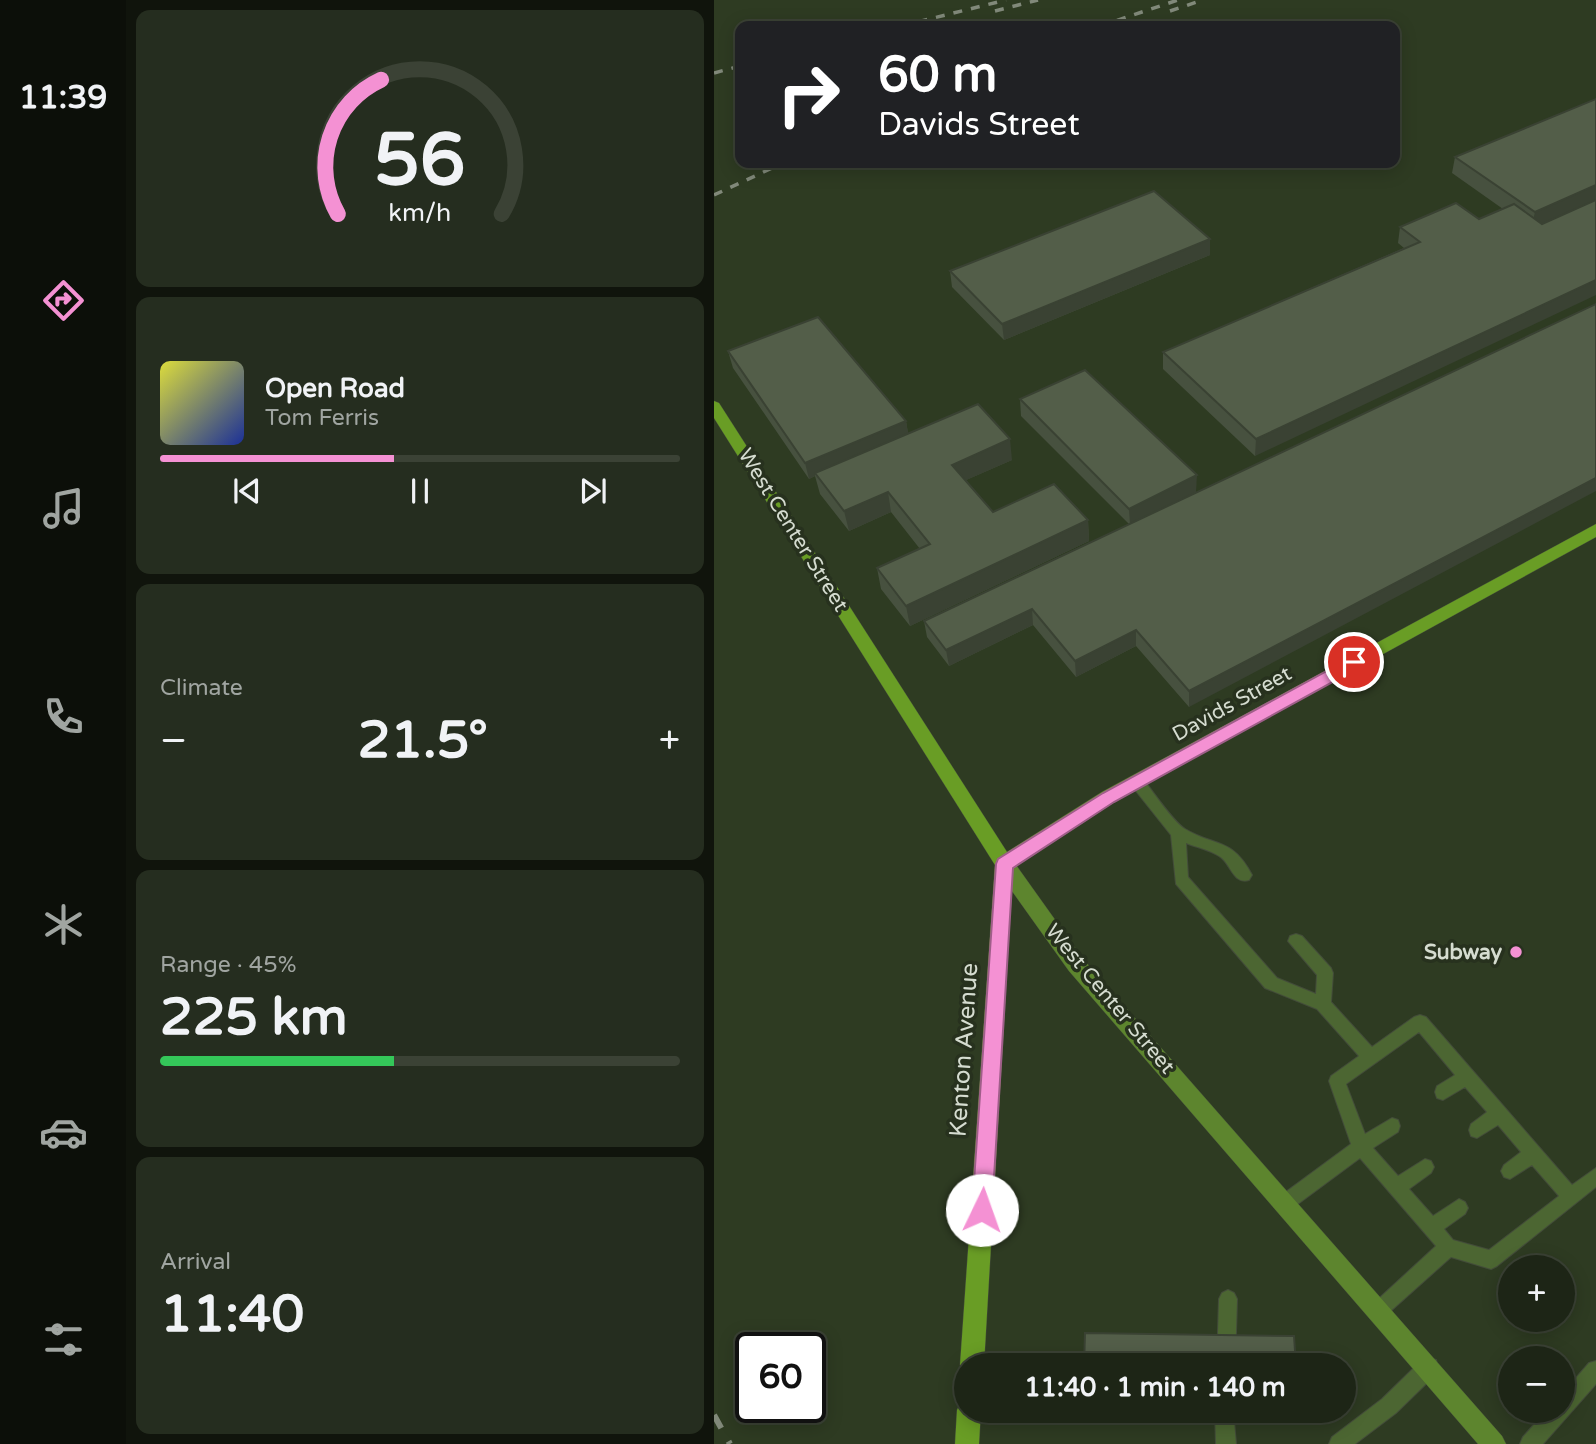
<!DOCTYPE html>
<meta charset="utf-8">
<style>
:root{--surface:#1d2516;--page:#252d1f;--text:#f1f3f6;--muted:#a0a5a1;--line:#3b4235;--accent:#f491d3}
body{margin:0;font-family:"Varela Round",sans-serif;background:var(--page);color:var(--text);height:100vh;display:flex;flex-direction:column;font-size:26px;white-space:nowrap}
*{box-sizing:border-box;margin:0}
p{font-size:23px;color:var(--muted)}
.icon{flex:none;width:38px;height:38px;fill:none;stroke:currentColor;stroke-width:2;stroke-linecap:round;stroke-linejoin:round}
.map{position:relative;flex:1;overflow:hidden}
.drawer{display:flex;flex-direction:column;gap:10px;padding:10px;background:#10140c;width:588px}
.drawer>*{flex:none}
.hud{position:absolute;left:21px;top:21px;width:665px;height:147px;border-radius:14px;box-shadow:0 4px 18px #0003,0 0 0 2px var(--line);background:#202124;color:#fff;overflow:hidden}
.buttons{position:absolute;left:784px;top:1255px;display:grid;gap:14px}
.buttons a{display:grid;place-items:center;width:77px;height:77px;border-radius:50%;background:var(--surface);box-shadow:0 4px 18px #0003,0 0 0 2px var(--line);font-size:35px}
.speed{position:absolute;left:21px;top:1332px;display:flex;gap:14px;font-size:35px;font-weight:700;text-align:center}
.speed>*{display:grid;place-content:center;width:91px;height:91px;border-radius:50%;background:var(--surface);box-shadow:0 4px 18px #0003,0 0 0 2px var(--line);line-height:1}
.speed .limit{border:4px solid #111;border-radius:10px;background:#fff;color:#111}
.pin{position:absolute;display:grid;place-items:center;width:60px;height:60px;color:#fff;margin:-30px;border:4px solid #fff;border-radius:50%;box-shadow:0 2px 7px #0007}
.me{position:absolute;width:77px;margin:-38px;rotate:3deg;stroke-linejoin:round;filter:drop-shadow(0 0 5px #0008)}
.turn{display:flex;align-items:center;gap:24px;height:147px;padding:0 28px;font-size:32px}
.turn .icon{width:91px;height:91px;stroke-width:2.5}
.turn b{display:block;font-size:49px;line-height:60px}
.big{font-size:52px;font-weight:700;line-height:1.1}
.drawer .tile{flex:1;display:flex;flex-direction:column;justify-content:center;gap:10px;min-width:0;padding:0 24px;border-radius:14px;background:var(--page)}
.drawer .dial{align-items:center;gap:0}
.dial svg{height:182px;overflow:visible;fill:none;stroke:var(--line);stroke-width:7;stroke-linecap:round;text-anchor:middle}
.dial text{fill:var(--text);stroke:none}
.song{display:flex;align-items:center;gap:21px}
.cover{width:84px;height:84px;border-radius:10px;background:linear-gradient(135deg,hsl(60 70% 55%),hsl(230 70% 35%))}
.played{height:7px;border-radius:4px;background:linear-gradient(90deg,var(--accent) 45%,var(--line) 45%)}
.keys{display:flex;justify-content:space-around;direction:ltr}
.heat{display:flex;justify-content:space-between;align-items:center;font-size:38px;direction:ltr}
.charge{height:10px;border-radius:5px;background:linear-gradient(90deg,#34c759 45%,var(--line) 0)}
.trip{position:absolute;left:240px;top:1353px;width:402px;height:70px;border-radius:35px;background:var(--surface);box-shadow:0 4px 18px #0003,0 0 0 2px var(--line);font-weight:700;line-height:70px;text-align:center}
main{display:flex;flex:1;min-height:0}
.tab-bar{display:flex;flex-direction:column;width:126px;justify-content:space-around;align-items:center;background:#0c0f09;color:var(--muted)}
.tab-bar .icon{width:49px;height:49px}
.tab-bar .active{color:var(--accent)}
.tab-bar b{font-size:32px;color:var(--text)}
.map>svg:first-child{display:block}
.built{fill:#2e3b22;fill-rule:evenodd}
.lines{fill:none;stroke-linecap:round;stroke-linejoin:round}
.service-casing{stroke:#434c3a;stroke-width:2}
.secondary-casing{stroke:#434c3a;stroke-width:1}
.primary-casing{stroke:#434c3a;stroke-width:1}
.service{fill:#4c6632;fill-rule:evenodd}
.secondary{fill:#5d852e;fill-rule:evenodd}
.primary{fill:#699d25;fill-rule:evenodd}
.rail-far1{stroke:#81897a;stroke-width:3.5;stroke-dasharray:9 9;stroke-linecap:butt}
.rail{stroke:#81897a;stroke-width:6;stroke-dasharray:15 15;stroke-linecap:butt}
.wall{fill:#47513f}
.shaded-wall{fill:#3a4233}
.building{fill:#535e49;stroke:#3a4233;stroke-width:2}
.route{fill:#f491d3;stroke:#9f5e89;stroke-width:2}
.poi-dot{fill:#f491d3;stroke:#27311e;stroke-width:2.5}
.labels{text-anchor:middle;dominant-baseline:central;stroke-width:7;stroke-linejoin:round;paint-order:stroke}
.street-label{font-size:21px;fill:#d5dcd0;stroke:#27311e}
.poi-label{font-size:21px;font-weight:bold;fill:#d5dcd0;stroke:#27311e;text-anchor:end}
.near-street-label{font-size:24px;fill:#d5dcd0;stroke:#27311e}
</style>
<main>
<nav class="tab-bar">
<b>11:39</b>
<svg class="icon active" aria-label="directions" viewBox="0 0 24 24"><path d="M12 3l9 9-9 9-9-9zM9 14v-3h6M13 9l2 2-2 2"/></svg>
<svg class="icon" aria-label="music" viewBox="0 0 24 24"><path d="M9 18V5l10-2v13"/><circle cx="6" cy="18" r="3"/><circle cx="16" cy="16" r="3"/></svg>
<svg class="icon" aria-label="phone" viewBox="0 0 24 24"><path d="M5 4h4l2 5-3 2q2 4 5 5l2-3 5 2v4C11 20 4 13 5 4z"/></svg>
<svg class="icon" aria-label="climate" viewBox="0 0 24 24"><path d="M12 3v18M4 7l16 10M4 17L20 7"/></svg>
<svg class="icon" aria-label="car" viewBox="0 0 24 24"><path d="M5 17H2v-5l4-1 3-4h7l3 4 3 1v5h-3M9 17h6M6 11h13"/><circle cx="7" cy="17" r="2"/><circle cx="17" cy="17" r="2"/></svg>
<svg class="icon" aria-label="filters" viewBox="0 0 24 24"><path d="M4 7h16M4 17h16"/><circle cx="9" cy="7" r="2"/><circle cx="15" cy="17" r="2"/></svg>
</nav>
<section class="drawer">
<div class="tile dial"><svg viewBox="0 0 100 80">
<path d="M14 69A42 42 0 1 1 86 69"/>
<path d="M14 69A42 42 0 0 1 33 10" stroke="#f491d3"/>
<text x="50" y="56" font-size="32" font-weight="700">56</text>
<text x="50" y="72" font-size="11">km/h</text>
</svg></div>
<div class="tile">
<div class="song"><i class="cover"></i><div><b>Open Road</b><p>Tom Ferris</p></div></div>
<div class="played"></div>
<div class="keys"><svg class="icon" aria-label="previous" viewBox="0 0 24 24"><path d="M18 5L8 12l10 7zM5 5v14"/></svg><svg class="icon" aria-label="pause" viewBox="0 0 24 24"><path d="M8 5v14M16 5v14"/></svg><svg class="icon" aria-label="next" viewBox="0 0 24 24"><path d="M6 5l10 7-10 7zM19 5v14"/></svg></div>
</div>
<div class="tile"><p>Climate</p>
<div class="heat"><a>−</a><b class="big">21.5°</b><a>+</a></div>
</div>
<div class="tile"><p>Range · 45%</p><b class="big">225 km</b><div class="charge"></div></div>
<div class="tile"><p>Arrival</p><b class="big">11:40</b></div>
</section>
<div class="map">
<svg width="882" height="1444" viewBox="0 0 882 1444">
<rect width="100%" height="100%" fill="#27311e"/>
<path class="built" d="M0,0h882v1444h-882zM26,26h655v137h-655zM796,1267h53v53h-53zM37,1348h59v59h-59zM796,1358h53v52h-53zM252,1365h378v45h-378z"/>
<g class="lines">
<g class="service-casing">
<g id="service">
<path d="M423,776l5,2c10,12 31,44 43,51 30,18 47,8 67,46l-3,5c-16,5 -18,-17 -30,-24 -9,-6 -23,-9 -33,-13l2,34 89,101 39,16 1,-19 -29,-34 2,-5 6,-2 6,2 29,32 2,5 -2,29 41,45 42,-30 6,-2 6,2 146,168 24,-17v19l-99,79 -6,3 -40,-12 -66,59 -6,3 -6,-3 -3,-6 3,-6 63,-58 -76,-88 -69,51 -6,3 -6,-3 -3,-6 3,-6 72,-53 -22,-63 2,-5 28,-20 -42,-47 -52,-21 -89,-104 -5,-49 -39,-49 -2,-4 2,-4zM705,1032l36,43 -18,11 -2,6 2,6 6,2 22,-13 22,25 -16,12 -2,6 2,6 6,2 21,-13 23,27 -17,13 -3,6 3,6 6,2 22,-14 27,31 -70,54 -36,-10 -9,-11 21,-15 3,-6 -3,-6 -6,-3 -26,17 -24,-27 22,-16 3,-6 -3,-6 -6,-2 -27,17 -25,-28 25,-16 2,-6 -2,-6 -6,-2 -27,16 -19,-50z"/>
<polygon points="514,1290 520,1293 523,1299 521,1365 503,1365 505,1299 508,1293"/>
<polygon points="715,1358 722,1360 724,1367 722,1374 682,1413 641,1444 615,1444 618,1437 668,1399 708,1360"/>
<polygon points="882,1361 882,1384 829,1444 806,1444 809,1437 833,1410 849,1410 849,1393 875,1363"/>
<polygon points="501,1410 519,1410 522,1444 502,1444"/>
</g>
</g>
<g class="secondary-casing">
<polygon id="secondary" points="290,856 297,858 369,959 788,1436 792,1444 764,1444 355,971 283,870 281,864 283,858"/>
</g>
<g class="primary-casing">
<g id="primary">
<polygon points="0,401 5,403 293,852 388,792 882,524 882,537 400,802 299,868 270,1365 252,1365 252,1374 246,1365 281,865 0,418"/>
<polygon points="252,1399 252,1410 267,1410 265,1444 241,1444 243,1410 247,1402"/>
</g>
</g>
<use href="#service" class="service"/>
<use href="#secondary" class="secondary"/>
<use href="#primary" class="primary"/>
<g class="rail-far1">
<polyline points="281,11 324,0"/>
<polyline points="456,11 489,0"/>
<polyline points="187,26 292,0"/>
<polyline points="386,26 464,0"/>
<polyline points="0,73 26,66"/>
<polyline points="0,195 69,163"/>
</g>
<polyline class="rail" points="0,1415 16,1444"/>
</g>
<g class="wall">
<polygon points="741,157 882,200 541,456 449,369 449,352 690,248 684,243 686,227 765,219 789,209 738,173"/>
<polygon points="496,239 496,255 290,340 238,287 236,271"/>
<polygon points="882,304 475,707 422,646 362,677 319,625 235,666 213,637 210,621 415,524 307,416 306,399 482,492 453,507"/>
<polygon points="14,351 192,421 194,434 298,460 252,480 279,512 374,520 375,541 196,626 167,589 163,568 206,549 177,512 135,531 106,494 101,476 95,479 19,368"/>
<polygon points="370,1410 583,1410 581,1419 371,1418"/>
</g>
<g class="shaded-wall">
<polygon points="882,185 882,200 817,228 821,212"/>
<polygon points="496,239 496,255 290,340 288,324"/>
<polygon points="882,280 882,295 541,456 542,439"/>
<polygon points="192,421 195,437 101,473 101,476 95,479 91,463"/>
<polygon points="296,439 298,460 241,485 238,465"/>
<polygon points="483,475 482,492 416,525 415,509"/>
<polygon points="882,478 882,491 475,707 475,691"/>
<polygon points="174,492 177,512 135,531 130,511"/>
<polygon points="374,520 375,541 196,626 192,606"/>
<polygon points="318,609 319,625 235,666 232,650"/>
<polygon points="422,630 422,646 362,677 361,661"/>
</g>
<g class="building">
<polygon points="882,99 882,185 821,212 741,157"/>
<polygon points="440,191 496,239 288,324 236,271"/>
<polygon points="882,200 882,280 542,439 449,352 706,242 686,227 742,203 765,219 800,204 828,224"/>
<polygon points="882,304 882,478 475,691 422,630 361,661 318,609 232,650 210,621"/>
<polygon points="104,317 192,421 91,463 14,351"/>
<polygon points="371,370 483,475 415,509 306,399"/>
<polygon points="264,404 296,439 238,465 279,512 340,484 374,520 192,606 163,568 216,544 174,492 130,511 101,473"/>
<polygon points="371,1333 580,1336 582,1365 370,1365"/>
</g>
<polygon class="route" points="640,656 646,658 648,662 646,667 400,802 299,868 278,1210 275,1217 268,1220 261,1217 258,1210 282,864 284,859 389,793"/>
<circle class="poi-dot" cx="802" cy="952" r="7"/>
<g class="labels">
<g class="street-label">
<text transform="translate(79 530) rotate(58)">West Center Street</text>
<text transform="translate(518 704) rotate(-29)">Davids Street</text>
<text transform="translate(396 999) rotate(50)">West Center Street</text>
</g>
<g class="poi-label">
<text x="788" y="952">Subway</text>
</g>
<g class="near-street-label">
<text transform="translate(250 1050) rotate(-86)">Kenton Avenue</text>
</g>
</g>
</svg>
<div class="buttons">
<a>+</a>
<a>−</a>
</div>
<div class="speed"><div class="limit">60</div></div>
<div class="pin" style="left:640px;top:662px;background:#d93025"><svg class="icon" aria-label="arrive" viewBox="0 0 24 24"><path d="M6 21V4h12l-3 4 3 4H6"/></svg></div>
<svg class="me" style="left:268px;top:1210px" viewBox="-20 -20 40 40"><circle r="19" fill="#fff"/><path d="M0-13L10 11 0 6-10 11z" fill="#f491d3"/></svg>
<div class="trip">11:40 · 1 min · 140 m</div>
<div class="hud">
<div class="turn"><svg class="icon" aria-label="right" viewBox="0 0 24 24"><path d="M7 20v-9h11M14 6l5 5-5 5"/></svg><div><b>60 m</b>Davids Street</div></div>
</div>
</div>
</main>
